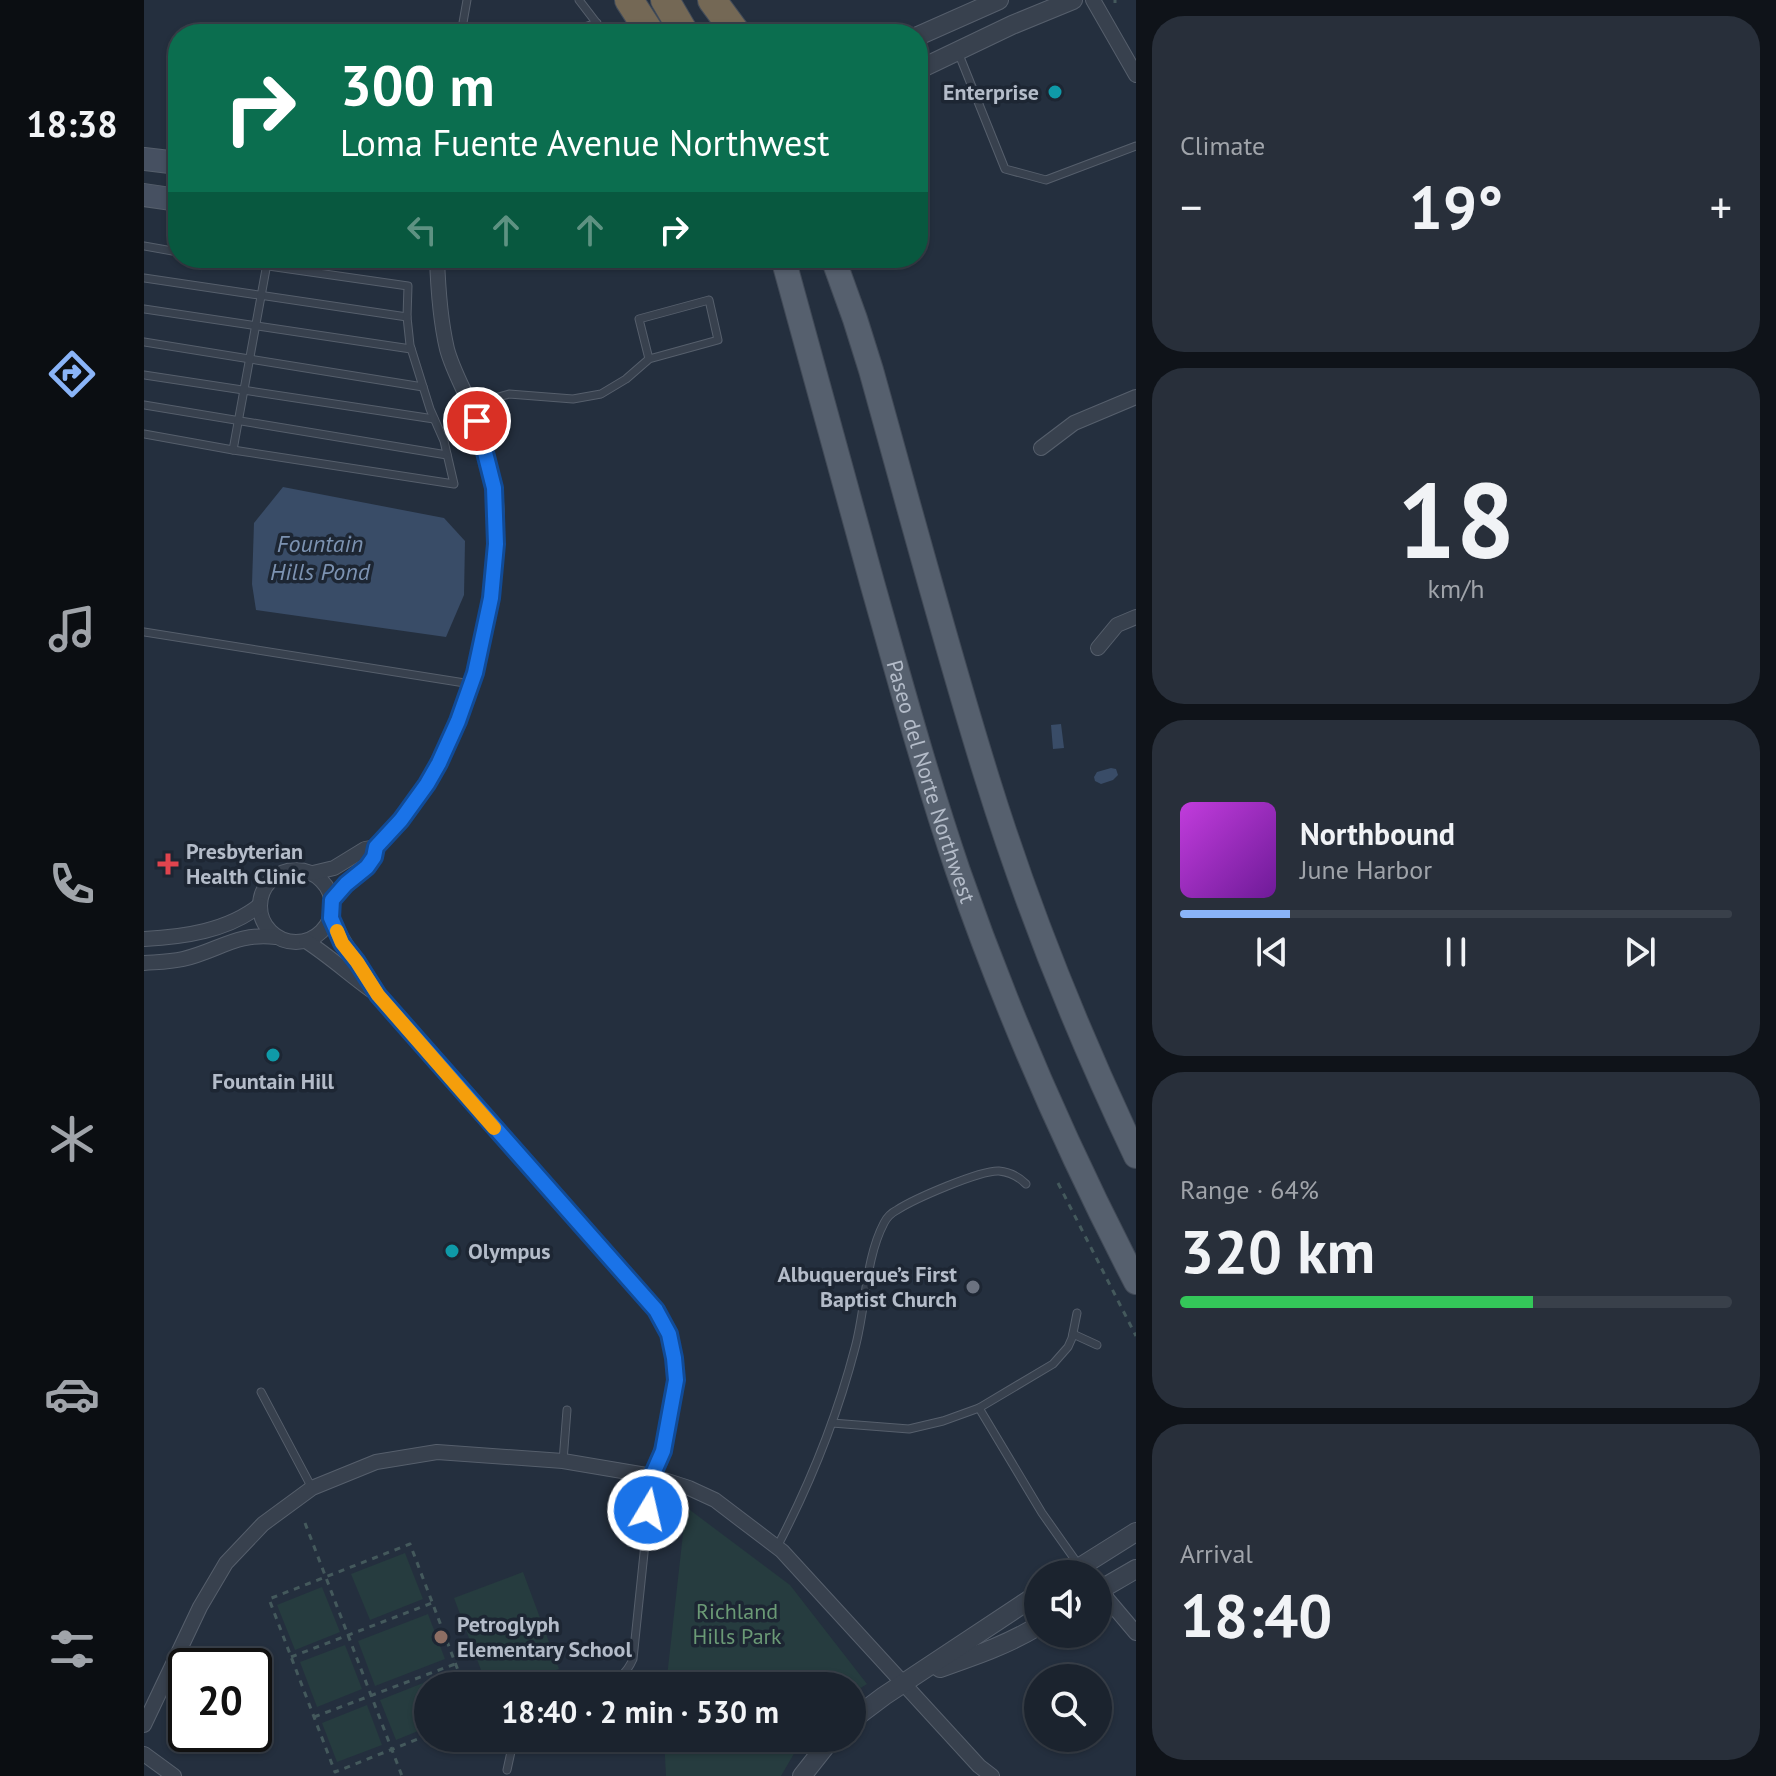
<!DOCTYPE html>
<meta charset="utf-8">
<style>
:root{--surface:#1b232e;--page:#282f3a;--text:#f1f3f6;--muted:#a0a4aa;--line:#39404a;--accent:#8ab4f8}
body{margin:0;font-family:"PT Sans",sans-serif;background:var(--page);color:var(--text);height:100vh;display:flex;flex-direction:column;font-size:30px;white-space:nowrap}
*{box-sizing:border-box;margin:0}
p{font-size:26px;color:var(--muted)}
.icon{flex:none;width:44px;height:44px;fill:none;stroke:currentColor;stroke-width:2;stroke-linecap:round;stroke-linejoin:round}
.map{position:relative;flex:1;overflow:hidden}
.panel{display:flex;flex-direction:column;gap:16px;padding:16px;background:#0f1319;width:640px}
.panel>*{flex:none}
.hud{position:absolute;left:24px;top:24px;width:760px;height:244px;border-radius:32px;box-shadow:0 2px 6px #0004,0 0 0 2px var(--line);background:#0b6e4f;color:#fff;overflow:hidden}
.controls{position:absolute;left:880px;top:1560px;display:grid;gap:16px}
.controls a{display:grid;place-items:center;width:88px;height:88px;border-radius:50%;background:var(--surface);box-shadow:0 2px 6px #0004,0 0 0 2px var(--line);font-size:40px}
.speed{position:absolute;left:24px;top:1648px;display:flex;gap:16px;font-size:40px;font-weight:700;text-align:center}
.speed>*{display:grid;place-content:center;width:104px;height:104px;border-radius:50%;background:var(--surface);box-shadow:0 2px 6px #0004,0 0 0 2px var(--line);line-height:1}
.speed .limit{border:4px solid #111;border-radius:12px;background:#fff;color:#111}
.pin{position:absolute;display:grid;place-items:center;width:68px;height:68px;color:#fff;margin:-34px;border:4px solid #fff;border-radius:50%;box-shadow:0 2px 8px #0007}
.me{position:absolute;width:88px;margin:-44px;rotate:9deg;stroke-linejoin:round;filter:drop-shadow(0 0 6px #0008)}
.turn{display:flex;align-items:center;gap:28px;height:168px;padding:0 40px;font-size:36px}
.turn .icon{width:104px;height:104px;stroke-width:2.5}
.turn b{display:block;font-size:56px;line-height:68px}
.lanes{display:flex;align-items:center;height:76px;padding:0 40px;background:#0003;justify-content:center;gap:40px;direction:ltr}
.lanes .off{opacity:.35}
.big{font-size:60px;font-weight:700;line-height:1.1}
.panel .tile{flex:1;display:flex;flex-direction:column;justify-content:center;gap:12px;min-width:0;padding:0 28px;border-radius:32px;background:var(--page)}
.panel .dial{align-items:center;gap:0}
.dial b{font-size:104px;line-height:1}
.song{display:flex;align-items:center;gap:24px}
.cover{width:96px;height:96px;border-radius:12px;background:linear-gradient(135deg,hsl(290 70% 55%),hsl(280 70% 35%))}
.played{height:8px;border-radius:4px;background:linear-gradient(90deg,var(--accent) 20%,var(--line) 20%)}
.keys{display:flex;justify-content:space-around;direction:ltr}
.heat{display:flex;justify-content:space-between;align-items:center;font-size:44px;direction:ltr}
.charge{height:12px;border-radius:6px;background:linear-gradient(90deg,#34c759 64%,var(--line) 0)}
.trip{position:absolute;left:270px;top:1672px;width:452px;height:80px;border-radius:40px;background:var(--surface);box-shadow:0 2px 6px #0004,0 0 0 2px var(--line);font-weight:700;line-height:80px;text-align:center}
main{display:flex;flex:1;min-height:0}
.tabs{display:flex;flex-direction:column;width:144px;justify-content:space-around;align-items:center;background:#0b0e12;color:var(--muted)}
.tabs .icon{width:56px;height:56px}
.tabs .active{color:var(--accent)}
.tabs b{font-size:36px;color:var(--text)}
.map>svg:first-child{display:block}
.green{fill:#263c3f}
.water{fill:#394c67}
.lines{fill:none;stroke-linecap:round;stroke-linejoin:round}
.service-casing{stroke:#565f6c;stroke-width:9}
.minor-casing{stroke:#565f6c;stroke-width:16}
.tertiary-casing{stroke:#565f6c;stroke-width:20}
.secondary-casing{stroke:#565f6c;stroke-width:24}
.primary-casing{stroke:#414a57;stroke-width:26}
.motorway-casing{stroke:#434c59;stroke-width:30}
.path{stroke:#44595c;stroke-width:3;stroke-dasharray:6 6;stroke-linecap:butt}
.service{stroke:#38414e;stroke-width:7}
.minor{stroke:#38414e;stroke-width:14}
.tertiary{stroke:#38414e;stroke-width:18}
.secondary{stroke:#465061;stroke-width:22}
.primary{stroke:#56606e;stroke-width:24}
.motorway{stroke:#746855;stroke-width:28}
.route-casing{stroke:#114b97;stroke-width:20}
.route{stroke:#1a73e8;stroke-width:14}
.slow{stroke:#f59e0b;stroke-width:14}
.culture-dot{fill:#0f9aa8;stroke:#1d2633;stroke-width:3}
.health-dot{fill:#e0444e;stroke:#1d2633;stroke-width:3}
.worship-dot{fill:#6b7280;stroke:#1d2633;stroke-width:3}
.education-dot{fill:#8d6e63;stroke:#1d2633;stroke-width:3}
.labels{text-anchor:middle;dominant-baseline:central;stroke-width:7;stroke-linejoin:round;paint-order:stroke}
.poi-label{font-size:22px;font-weight:bold;fill:#b4bcc9;stroke:#1d2633;text-anchor:start}
.street-label{font-size:22px;fill:#b4bcc9;stroke:#1d2633}
.park-label{font-size:22px;fill:#6b9a76;stroke:#1d2633}
.water-label{font-size:24px;font-style:italic;fill:#7c92b1;stroke:#1d2633}
</style>
<main>
<nav class="tabs">
<b>18:38</b>
<svg class="icon active" aria-label="directions" viewBox="0 0 24 24"><path d="M12 3l9 9-9 9-9-9zM9 14v-3h6M13 9l2 2-2 2"/></svg>
<svg class="icon" aria-label="music" viewBox="0 0 24 24"><path d="M9 18V5l10-2v13"/><circle cx="6" cy="18" r="3"/><circle cx="16" cy="16" r="3"/></svg>
<svg class="icon" aria-label="phone" viewBox="0 0 24 24"><path d="M5 4h4l2 5-3 2q2 4 5 5l2-3 5 2v4C11 20 4 13 5 4z"/></svg>
<svg class="icon" aria-label="climate" viewBox="0 0 24 24"><path d="M12 3v18M4 7l16 10M4 17L20 7"/></svg>
<svg class="icon" aria-label="car" viewBox="0 0 24 24"><path d="M5 17H2v-5l4-1 3-4h7l3 4 3 1v5h-3M9 17h6M6 11h13"/><circle cx="7" cy="17" r="2"/><circle cx="17" cy="17" r="2"/></svg>
<svg class="icon" aria-label="filters" viewBox="0 0 24 24"><path d="M4 7h16M4 17h16"/><circle cx="9" cy="7" r="2"/><circle cx="15" cy="17" r="2"/></svg>
</nav>
<div class="map">
<svg width="992" height="1776" viewBox="0 0 992 1776">
<rect width="100%" height="100%" fill="#242f3e"/>
<g class="green">
<polygon points="542,1507 646,1585 723,1684 708,1693 708,1686 522,1686"/>
<polygon points="261,1553 279,1599 226,1620 207,1574"/>
<polygon points="379,1572 415,1669 371,1686 343,1686 310,1598"/>
<polygon points="178,1587 196,1632 151,1650 133,1605"/>
<polygon points="284,1614 301,1659 231,1686 214,1641"/>
<polygon points="201,1645 218,1689 173,1707 156,1662"/>
<polygon points="307,1672 313,1686 284,1686 284,1727 252,1740 236,1700"/>
<polygon points="223,1705 238,1745 193,1762 178,1723"/>
<polygon points="520,1738 659,1738 637,1776 522,1776"/>
</g>
<g class="water">
<polygon points="139,487 300,518 321,541 320,595 302,637 112,610 108,584 110,523"/>
<polygon points="917,724 920,748 909,749 907,725"/>
<polygon points="967,768 972,769 974,775 969,780 957,784 951,781 950,777 953,772"/>
</g>
<g class="lines">
<g class="service-casing">
<g id="service">
<polyline points="435,0 461,34"/>
<polyline points="317,34 323,0"/>
<polyline points="418,34 453,23"/>
<polyline points="814,52 861,169 902,180 992,146"/>
<polyline points="0,246 34,252"/>
<polyline points="0,278 263,317"/>
<polyline points="0,309 267,349"/>
<polyline points="0,342 279,387"/>
<polyline points="0,375 290,419"/>
<polyline points="0,405 303,455"/>
<polyline points="326,405 365,394 429,399 457,394 482,379 505,359 574,340 565,300 495,319 505,359"/>
<polyline points="0,434 89,450 310,484 300,441 286,409 266,345 263,317 264,286 69,258"/>
<polyline points="89,450 124,258"/>
<polyline points="0,632 327,684"/>
<polyline points="929,1334 953,1345"/>
<polyline points="117,1392 168,1488"/>
<polyline points="835,1408 898,1513 934,1564"/>
<polyline points="688,1423 765,1429 799,1421 835,1408 909,1364 924,1347 928,1338 933,1313"/>
<polyline points="419,1461 423,1410"/>
<path d="M633,1547c33,-63 60,-130 78,-199 11,-40 10,-89 29,-125 3,-6 7,-10 13,-13 17,-11 83,-40 102,-39 10,1 20,6 27,13"/>
<path d="M456,1686c17,-7 25,-9 33,-27l19,-183"/>
<polyline points="363,1770 370,1738"/>
</g>
</g>
<g class="minor-casing">
<g id="minor">
<polyline points="949,0 992,75"/>
<polyline points="897,448 930,423 992,397"/>
<polyline points="954,648 973,625 992,617"/>
<path d="M232,847c71,-70 104,-166 116,-263 4,-31 8,-65 2,-97 -4,-21 -10,-45 -17,-65 -8,-25 -23,-47 -30,-73 -7,-30 -9,-61 -10,-91"/>
<circle cx="152" cy="906" r="36"/>
<path d="M169,873l21,-5 31,-19 11,-2c-6,24 -29,35 -44,53"/>
<path d="M187,918c13,27 31,51 47,77l278,315c4,7 9,15 12,23 16,39 0,105 -16,143"/>
<path d="M0,939c39,-2 84,-8 116,-34"/>
<path d="M162,941c23,15 43,33 65,49"/>
<path d="M0,963c13,-1 26,-1 39,-4 35,-8 54,-27 93,-22"/>
<polyline points="954,1588 992,1633"/>
<polyline points="0,1725 56,1607 82,1563 119,1524 168,1488 232,1462 293,1452 419,1461 508,1476 545,1488 571,1500 638,1551 835,1766 848,1776"/>
<polyline points="0,1754 30,1776"/>
</g>
</g>
<g class="tertiary-casing">
<g id="tertiary">
<polyline points="774,36 855,0"/>
<polyline points="774,70 868,25 929,0"/>
<polyline points="925,1574 992,1532"/>
<polyline points="954,1591 992,1569"/>
<path d="M796,1668c34,-12 67,-23 98,-42"/>
<polyline points="708,1720 740,1696 894,1594"/>
<polyline points="658,1776 688,1738"/>
</g>
</g>
<g class="secondary-casing">
<g id="secondary">
<polyline points="0,159 34,163"/>
<polyline points="0,195 34,200"/>
</g>
</g>
<g class="primary-casing">
<g id="primary">
<path id="s1" d="M639,258c30,109 60,219 90,328 27,95 53,191 85,285 49,141 109,278 178,411"/>
<path d="M689,258l22,61 16,51c38,136 74,273 116,408 40,129 91,256 149,378"/>
</g>
</g>
<g class="motorway-casing">
<g id="motorway">
<polyline points="485,0 507,34"/>
<polyline points="521,0 541,34"/>
<polyline points="568,0 593,34"/>
</g>
</g>
<g class="path">
<polyline points="971,3 971,0"/>
<polyline points="914,1183 992,1336"/>
<polyline points="161,1523 258,1776"/>
<polyline points="147,1657 288,1603"/>
<polyline points="170,1717 311,1664"/>
<polyline points="284,1735 191,1772 125,1599 266,1544 320,1686"/>
</g>
<use href="#service" class="service"/>
<use href="#minor" class="minor"/>
<use href="#tertiary" class="tertiary"/>
<use href="#secondary" class="secondary"/>
<use href="#primary" class="primary"/>
<use href="#motorway" class="motorway"/>
</g>
<g class="lines">
<g class="route-casing">
<polyline id="route" points="333,421 350,488 352,544 347,598 331,673 314,721 295,763 283,784 257,820 232,847 230,857 223,867 202,884 188,900 187,918 198,943 213,962 234,995 512,1310 525,1334 530,1358 532,1380 519,1451 508,1476 504,1510"/>
</g>
<use href="#route" class="route"/>
<polyline class="slow" points="193,931 198,943 213,962 234,995 350,1128"/>
</g>
<g class="culture-dot">
<circle cx="911" cy="92" r="8"/>
<circle cx="129" cy="1055" r="8"/>
<circle cx="308" cy="1251" r="8"/>
</g>
<path class="health-dot" d="M20 852h8v8h8v8h-8v8h-8v-8h-8v-8h8z"/>
<circle class="worship-dot" cx="829" cy="1287" r="8"/>
<circle class="education-dot" cx="297" cy="1637" r="8"/>
<g class="labels">
<g class="poi-label">
<text x="895" y="92" text-anchor="end">Enterprise</text>
<text x="42" y="851">Presbyterian<tspan x="42" dy="25">Health Clinic</tspan></text>
<text x="129" y="1081" text-anchor="middle">Fountain Hill</text>
<text x="324" y="1251">Olympus</text>
<text x="813" y="1274" text-anchor="end">Albuquerque’s First<tspan x="813" dy="25">Baptist Church</tspan></text>
<text x="313" y="1624">Petroglyph<tspan x="313" dy="25">Elementary School</tspan></text>
</g>
<g class="street-label">
<text stroke="none"><textPath href="#s1" startOffset="544">Paseo del Norte Northwest</textPath></text>
</g>
<g class="park-label">
<text x="593" y="1611">Richland<tspan x="593" dy="25">Hills Park</tspan></text>
</g>
<g class="water-label">
<text x="176" y="543">Fountain<tspan x="176" dy="28">Hills Pond</tspan></text>
</g>
</g>
</svg>
<div class="controls">
<a><svg class="icon" aria-label="sound" viewBox="0 0 24 24"><path d="M4 9h4l5-4v14l-5-4H4zM17 9q2 3 0 6"/></svg></a>
<a><svg class="icon" aria-label="search" viewBox="0 0 24 24"><circle cx="10" cy="10" r="6"/><path d="M15 15l6 6"/></svg></a>
</div>
<div class="speed"><div class="limit">20</div></div>
<div class="pin" style="left:333px;top:421px;background:#d93025"><svg class="icon" aria-label="arrive" viewBox="0 0 24 24"><path d="M6 21V4h12l-3 4 3 4H6"/></svg></div>
<svg class="me" style="left:504px;top:1510px" viewBox="-20 -20 40 40"><circle r="17" fill="#1a73e8" stroke="#fff" stroke-width="3"/><path d="M0-11L8 9 0 5-8 9z" fill="#fff"/></svg>
<div class="trip">18:40 · 2 min · 530 m</div>
<div class="hud">
<div class="turn"><svg class="icon" aria-label="right" viewBox="0 0 24 24"><path d="M7 20v-9h11M14 6l5 5-5 5"/></svg><div><b>300 m</b>Loma Fuente Avenue Northwest</div></div>
<div class="lanes"><svg class="icon off" aria-label="left" viewBox="0 0 24 24"><path d="M17 20v-9H6M10 6l-5 5 5 5"/></svg><svg class="icon off" aria-label="ahead" viewBox="0 0 24 24"><path d="M12 20V5M6 11l6-6 6 6"/></svg><svg class="icon off" aria-label="ahead" viewBox="0 0 24 24"><path d="M12 20V5M6 11l6-6 6 6"/></svg><svg class="icon" aria-label="right" viewBox="0 0 24 24"><path d="M7 20v-9h11M14 6l5 5-5 5"/></svg></div>
</div>
</div>
<section class="panel">
<div class="tile"><p>Climate</p>
<div class="heat"><a>−</a><b class="big">19°</b><a>+</a></div>
</div>
<div class="tile dial"><b>18</b><p>km/h</p></div>
<div class="tile">
<div class="song"><i class="cover"></i><div><b>Northbound</b><p>June Harbor</p></div></div>
<div class="played"></div>
<div class="keys"><svg class="icon" aria-label="previous" viewBox="0 0 24 24"><path d="M18 5L8 12l10 7zM5 5v14"/></svg><svg class="icon" aria-label="pause" viewBox="0 0 24 24"><path d="M8 5v14M16 5v14"/></svg><svg class="icon" aria-label="next" viewBox="0 0 24 24"><path d="M6 5l10 7-10 7zM19 5v14"/></svg></div>
</div>
<div class="tile"><p>Range · 64%</p><b class="big">320 km</b><div class="charge"></div></div>
<div class="tile"><p>Arrival</p><b class="big">18:40</b></div>
</section>
</main>
